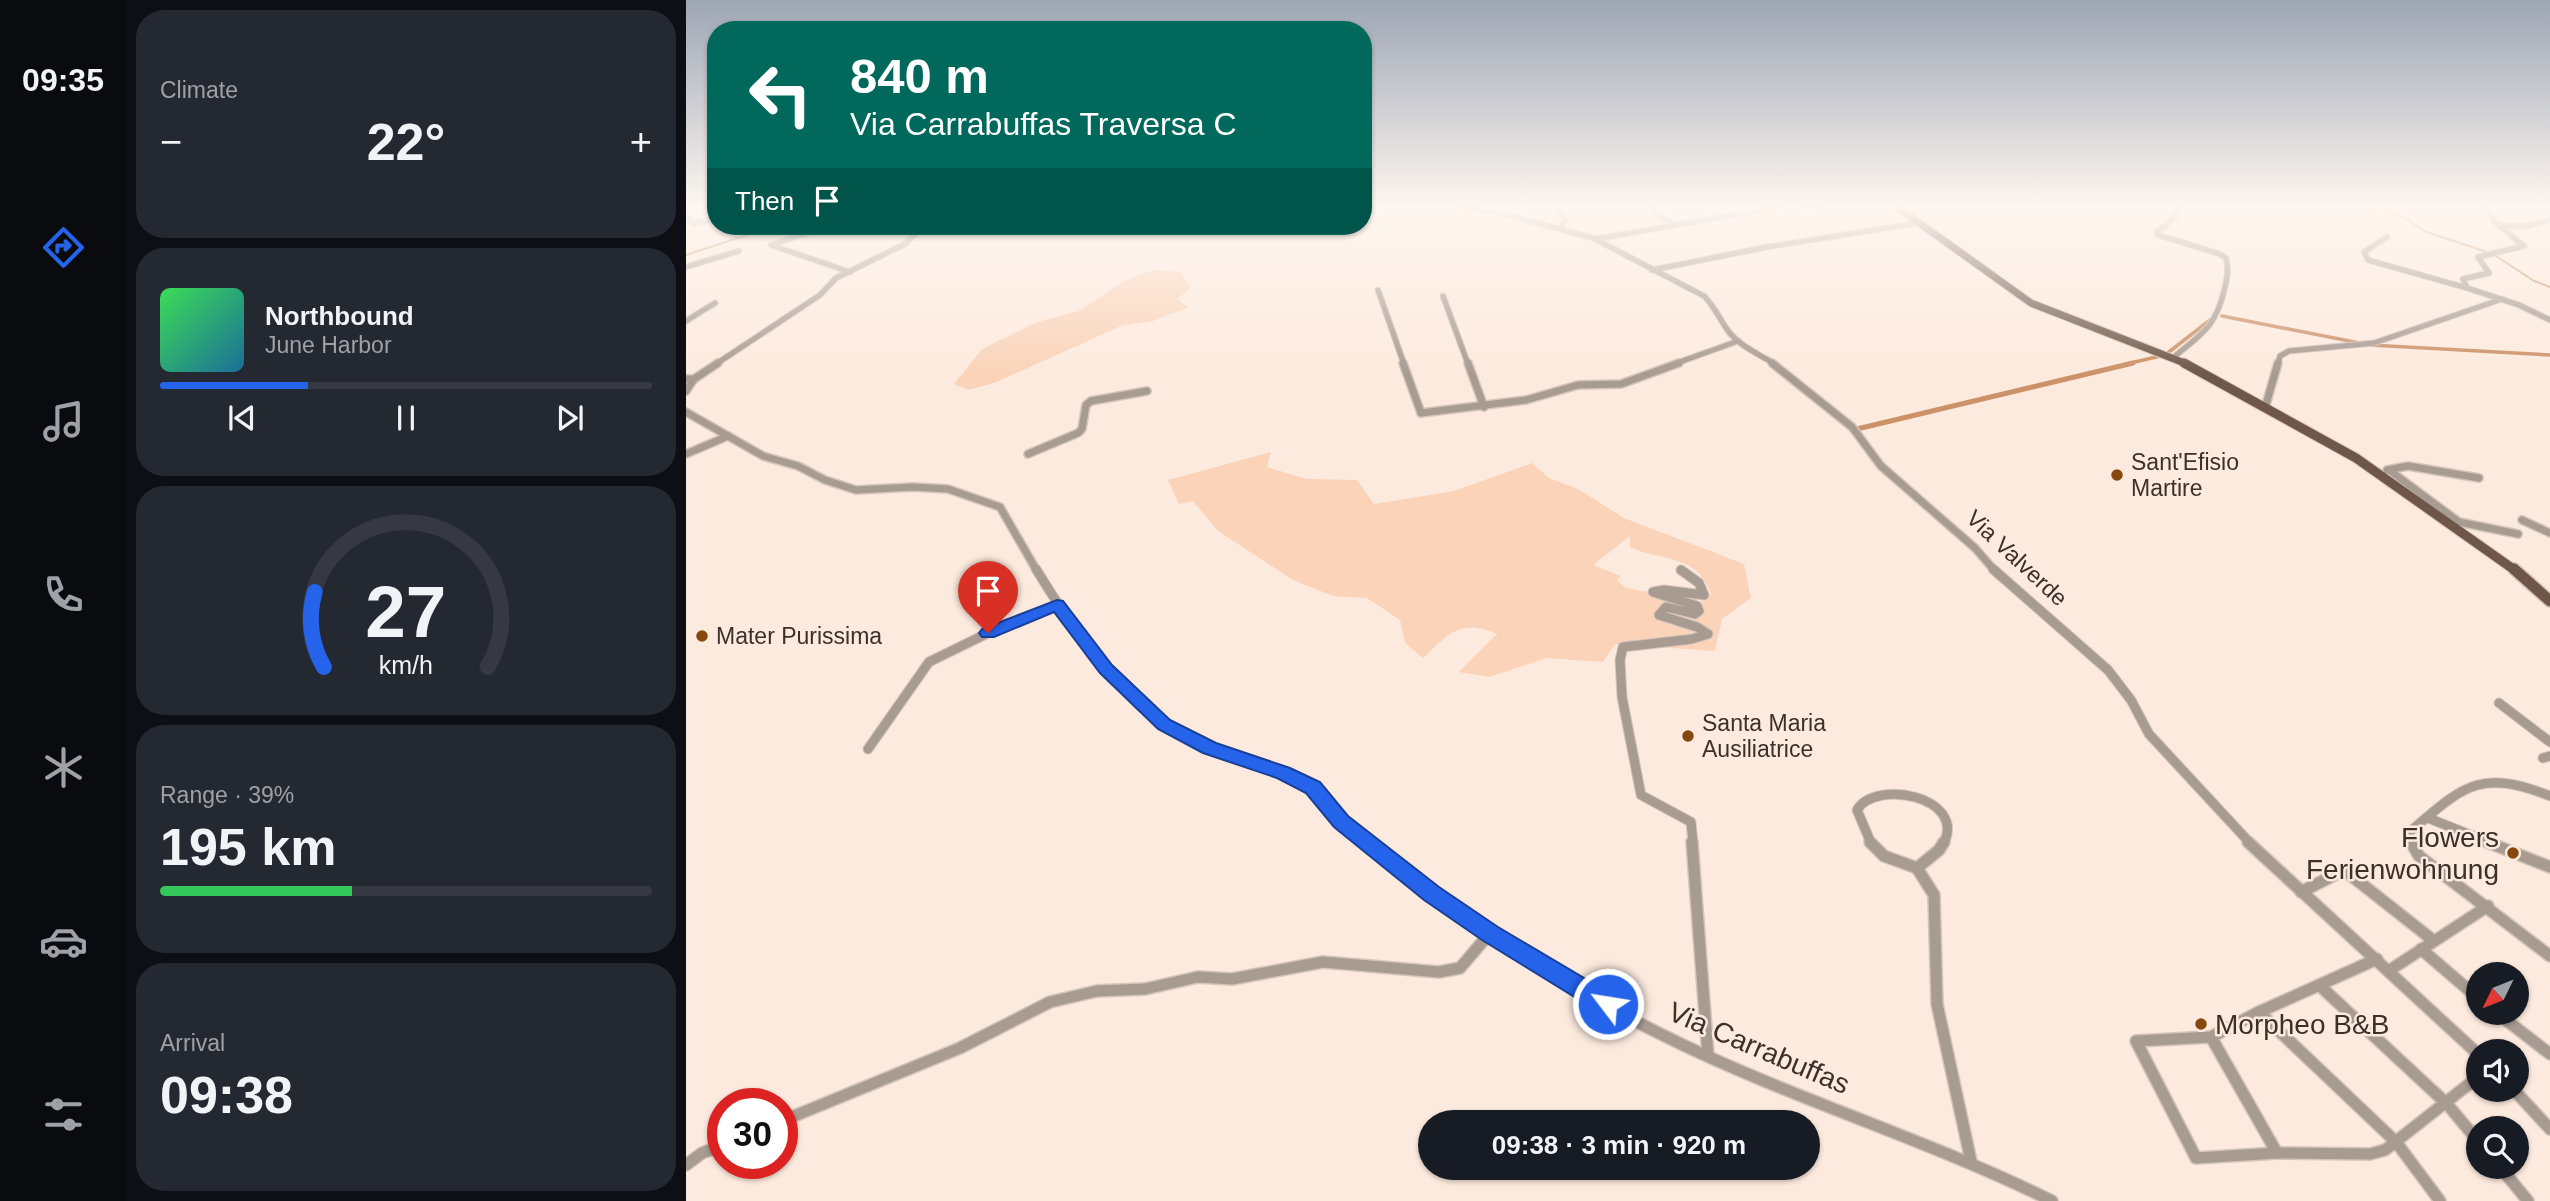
<!DOCTYPE html>
<meta charset="utf-8">
<style>
:root{--surface:#171b24;--page:#242831;--text:#f1f3f6;--muted:#9ea1a6;--line:#363941;--accent:#2563eb}
body{margin:0;font-family:Helvetica,sans-serif;background:var(--page);color:var(--text);height:100vh;display:flex;flex-direction:column;font-size:26px;white-space:nowrap}
*{box-sizing:border-box;margin:0}
p{font-size:23px;color:var(--muted)}
.icon{flex:none;width:38px;height:38px;fill:none;stroke:currentColor;stroke-width:2;stroke-linecap:round;stroke-linejoin:round}
.map{position:relative;flex:1;overflow:hidden}
.side{display:flex;flex-direction:column;gap:10px;padding:10px;background:#0d0f14;width:560px}
.side>*{flex:none}
.hud{position:absolute;left:21px;top:21px;width:665px;height:214px;border-radius:28px;box-shadow:0 2px 5px #0004;background:#00695c;color:#fff;overflow:hidden}
.needle{width:46px;rotate:227deg}
.controls{position:absolute;left:1780px;top:962px;display:grid;gap:14px}
.controls a{display:grid;place-items:center;width:63px;height:63px;border-radius:50%;background:var(--surface);box-shadow:0 2px 5px #0004;font-size:35px}
.speed{position:absolute;left:21px;top:1088px;display:flex;gap:14px;font-size:35px;font-weight:700;text-align:center}
.speed>*{display:grid;place-content:center;width:91px;height:91px;border-radius:50%;background:var(--surface);box-shadow:0 2px 5px #0004;line-height:1}
.speed .limit{border:10px solid #d22;background:#fff;color:#111}
.pin{position:absolute;display:grid;place-items:center;width:60px;height:60px;color:#fff;margin:-72px -30px;border-radius:50% 50% 50% 0;rotate:-45deg;box-shadow:0 0 7px #0007}
.pin .icon{rotate:45deg}
.me{position:absolute;width:77px;margin:-38px;rotate:301deg;stroke-linejoin:round;filter:drop-shadow(0 0 5px #0008)}
.turn{display:flex;align-items:center;gap:24px;height:147px;padding:0 28px;font-size:32px}
.turn .icon{width:91px;height:91px;stroke-width:2.5}
.turn b{display:block;font-size:49px;line-height:60px}
.then{display:flex;align-items:center;height:66px;padding:0 28px;background:#0003;gap:14px;font-size:26px}
.big{font-size:52px;font-weight:700;line-height:1.1}
.side .widget{flex:1;display:flex;flex-direction:column;justify-content:center;gap:10px;min-width:0;padding:0 24px;border-radius:28px;background:var(--page)}
.side .dial{align-items:center;gap:0}
.dial svg{height:182px;overflow:visible;fill:none;stroke:var(--line);stroke-width:7;stroke-linecap:round;text-anchor:middle}
.dial text{fill:var(--text);stroke:none}
.song{display:flex;align-items:center;gap:21px}
.cover{width:84px;height:84px;border-radius:10px;background:linear-gradient(135deg,hsl(130 70% 55%),hsl(200 70% 35%))}
.played{height:7px;border-radius:4px;background:linear-gradient(90deg,var(--accent) 30%,var(--line) 30%)}
.keys{display:flex;justify-content:space-around;direction:ltr}
.heat{display:flex;justify-content:space-between;align-items:center;font-size:38px;direction:ltr}
.charge{height:10px;border-radius:5px;background:linear-gradient(90deg,#34c759 39%,var(--line) 0)}
.trip{position:absolute;left:732px;top:1110px;width:402px;height:70px;border-radius:35px;background:var(--surface);box-shadow:0 2px 5px #0004;font-weight:700;line-height:70px;text-align:center}
main{display:flex;flex:1;min-height:0}
.tabs{display:flex;flex-direction:column;width:126px;justify-content:space-around;align-items:center;background:#090b0e;color:var(--muted)}
.tabs .icon{width:49px;height:49px}
.tabs .selected{color:var(--accent)}
.tabs b{font-size:32px;color:var(--text)}
.map>svg:first-child{display:block}
.green{fill:#fad3b9;fill-rule:evenodd}
.lines{fill:none;stroke-linecap:round;stroke-linejoin:round}
.stream{stroke:#cc9167;stroke-width:2}
.canal-far1{stroke:#cc9167;stroke-width:3.5}
.canal{stroke:#cc9167;stroke-width:5}
.minor-far3-casing{stroke:#d6c5ba;stroke-width:7}
.minor-far2-casing{stroke:#d6c5ba;stroke-width:10}
.minor-far1-casing{stroke:#d6c5ba;stroke-width:11}
.minor-casing{stroke:#d6c5ba;stroke-width:14}
.major-far2-casing{stroke:#d6c5ba;stroke-width:9}
.major-far1-casing{stroke:#d6c5ba;stroke-width:11}
.major-casing{stroke:#d6c5ba;stroke-width:14}
.minor-far3{stroke:#a89b92;stroke-width:5}
.minor-far2{stroke:#a89b92;stroke-width:7}
.minor-far1{stroke:#a89b92;stroke-width:9}
.minor{stroke:#a89b92;stroke-width:11}
.major-far2{stroke:#6e5748;stroke-width:7}
.major-far1{stroke:#6e5748;stroke-width:9}
.major{stroke:#6e5748;stroke-width:11}
.route{fill:#2563eb;stroke:#184099;stroke-width:2}
.poi-dot{fill:#87480e;stroke:#fdeade;stroke-width:2.5}
.labels{text-anchor:middle;dominant-baseline:central;stroke-width:5;stroke-linejoin:round;paint-order:stroke}
.poi-label{font-size:23px;fill:#3c3028;stroke:#fdeade;text-anchor:start}
.street-label{font-size:23px;fill:#3c3028;stroke:#fdeade}
.near-poi-label{font-size:28px;fill:#3c3028;stroke:#fdeade;text-anchor:end}
.near-street-label{font-size:28px;fill:#3c3028;stroke:#fdeade}
</style>
<main>
<nav class="tabs">
<b>09:35</b>
<svg class="icon selected" aria-label="directions" viewBox="0 0 24 24"><path d="M12 3l9 9-9 9-9-9zM9 14v-3h6M13 9l2 2-2 2"/></svg>
<svg class="icon" aria-label="music" viewBox="0 0 24 24"><path d="M9 18V5l10-2v13"/><circle cx="6" cy="18" r="3"/><circle cx="16" cy="16" r="3"/></svg>
<svg class="icon" aria-label="phone" viewBox="0 0 24 24"><path d="M5 4h4l2 5-3 2q2 4 5 5l2-3 5 2v4C11 20 4 13 5 4z"/></svg>
<svg class="icon" aria-label="climate" viewBox="0 0 24 24"><path d="M12 3v18M4 7l16 10M4 17L20 7"/></svg>
<svg class="icon" aria-label="car" viewBox="0 0 24 24"><path d="M5 17H2v-5l4-1 3-4h7l3 4 3 1v5h-3M9 17h6M6 11h13"/><circle cx="7" cy="17" r="2"/><circle cx="17" cy="17" r="2"/></svg>
<svg class="icon" aria-label="filters" viewBox="0 0 24 24"><path d="M4 7h16M4 17h16"/><circle cx="9" cy="7" r="2"/><circle cx="15" cy="17" r="2"/></svg>
</nav>
<section class="side">
<div class="widget"><p>Climate</p>
<div class="heat"><a>−</a><b class="big">22°</b><a>+</a></div>
</div>
<div class="widget">
<div class="song"><i class="cover"></i><div><b>Northbound</b><p>June Harbor</p></div></div>
<div class="played"></div>
<div class="keys"><svg class="icon" aria-label="previous" viewBox="0 0 24 24"><path d="M18 5L8 12l10 7zM5 5v14"/></svg><svg class="icon" aria-label="pause" viewBox="0 0 24 24"><path d="M8 5v14M16 5v14"/></svg><svg class="icon" aria-label="next" viewBox="0 0 24 24"><path d="M6 5l10 7-10 7zM19 5v14"/></svg></div>
</div>
<div class="widget dial"><svg viewBox="0 0 100 80">
<path d="M14 69A42 42 0 1 1 86 69"/>
<path d="M14 69A42 42 0 0 1 10 36" stroke="#2563eb"/>
<text x="50" y="56" font-size="32" font-weight="700">27</text>
<text x="50" y="72" font-size="11">km/h</text>
</svg></div>
<div class="widget"><p>Range · 39%</p><b class="big">195 km</b><div class="charge"></div></div>
<div class="widget"><p>Arrival</p><b class="big">09:38</b></div>
</section>
<div class="map">
<svg width="1864" height="1201" viewBox="0 0 1864 1201">
<rect width="100%" height="100%" fill="#fdeade"/>
<g class="green">
<polygon points="467,270 494,272 505,288 491,299 503,307 467,321 435,326 308,383 282,390 268,384 296,349 351,322 393,311 438,281"/>
<path d="M585,452l-4,15 40,12 50,1 17,24 80,-13 78,-28 17,15 29,11 46,29 120,46 7,34 -29,21 -7,32 -100,-7 -12,18 -56,-4 -58,19 -30,-5 38,-38c-37,-16 -48,0 -74,24l-18,-15 -5,-23 -33,-22 -34,-2 -40,-16 -75,-49 -25,-30 -14,3 -11,-24zM944,536v11c32,15 67,6 81,47l-8,8 -77,-14 -9,-8 4,-4 -28,-11z"/>
</g>
<g class="lines">
<g class="stream">
<polyline points="1687,207 1713,214 1738,231 1801,252"/>
<polyline points="0,255 88,226"/>
<polyline points="1810,256 1848,281 1864,287"/>
</g>
<g class="canal-far1">
<polyline points="1536,316 1684,345 1864,355"/>
<polyline points="1440,364 1479,355 1524,320"/>
</g>
<polyline class="canal" points="1171,429 1447,363"/>
<g class="minor-far3-casing">
<g id="minor-far3">
<path d="M770,207l41,5 96,26 111,58c11,11 16,24 25,36 11,14 31,23 46,32"/>
<polyline points="873,207 872,210 879,220 875,227"/>
<polyline points="962,207 988,225"/>
<polyline points="1114,207 1133,207"/>
<polyline points="1795,207 1802,210 1809,222 1838,246 1792,257 1803,273 1777,279 1781,288 1833,305 1864,320"/>
<polyline points="0,215 7,223 30,219"/>
<polyline points="142,226 85,245 164,272"/>
<polyline points="1814,226 1841,226 1864,220"/>
<polyline points="1701,237 1678,252 1682,260 1781,288"/>
<polyline points="910,239 1092,207"/>
<polyline points="0,267 53,251"/>
<polyline points="966,270 1081,247 1232,223"/>
<polyline points="692,290 718,364"/>
<polyline points="757,296 782,364"/>
<polyline points="0,321 29,303"/>
<path d="M1488,357c27,-23 41,-29 50,-66 3,-12 5,-20 2,-33l-6,-4 -62,-19 -1,-3 17,-14 8,-11"/>
<polyline points="30,364 134,295 150,278 219,244 237,226"/>
<polyline points="988,364 1052,341"/>
<polyline points="1592,364 1594,356 1603,351 1688,343 1816,299"/>
</g>
</g>
<g class="minor-far2-casing">
<g id="minor-far2">
<polyline points="717,363 735,413 840,400 892,385 935,384 993,363"/>
<polyline points="782,363 798,407"/>
<polyline points="1086,363 1166,427 1195,466 1289,548 1309,571"/>
<polyline points="0,379 8,379 0,391"/>
<polyline points="8,379 32,363"/>
<polyline points="1579,408 1592,363"/>
<polyline points="0,412 77,456 112,466 139,480 170,490 227,487 262,489 314,507 351,571"/>
<polyline points="0,454 42,436"/>
<polyline points="342,454 392,433 396,429 400,405 405,401 461,391"/>
<polyline points="1701,470 1722,466 1793,478"/>
<polyline points="1703,470 1773,522 1832,534"/>
<polyline points="1836,520 1864,533"/>
</g>
</g>
<g class="minor-far1-casing">
<g id="minor-far1">
<path d="M350,569c33,54 86,135 143,164 38,19 81,27 120,45l12,8 20,26 36,31"/>
<polyline points="1307,569 1422,670 1445,700 1463,734 1564,843"/>
<polyline points="995,570 1013,583 1018,595 978,590 967,592 1011,606 1013,611 1009,614 980,607 973,615 1011,627 1022,634 1006,639 937,647 934,660 936,697 955,795 1005,822 1007,843"/>
<polyline points="1813,703 1864,742"/>
<polyline points="182,749 243,662 302,633 371,605"/>
<polyline points="1857,758 1864,756"/>
<polyline points="1742,818 1805,843"/>
<path d="M1185,843l-14,-33c18,-31 109,-14 87,33"/>
<path d="M1726,843l-5,-9c55,-46 70,-67 143,-38"/>
</g>
</g>
<g class="minor-casing">
<g id="minor">
<path d="M679,842c97,78 203,148 316,202 121,58 250,97 371,157"/>
<polyline points="1006,842 1022,1055"/>
<polyline points="1184,842 1198,856 1231,868"/>
<polyline points="1562,842 1792,1054"/>
<polyline points="1725,842 1733,856 1864,956"/>
<polyline points="1801,842 1864,867"/>
<polyline points="1231,868 1248,895 1251,1004 1285,1161"/>
<polyline points="1231,868 1253,850 1258,842"/>
<polyline points="1615,892 1658,870 1748,941"/>
<polyline points="1735,949 1792,998"/>
<polyline points="1691,959 1573,1012 1525,1037 1450,1041 1510,1158 1591,1153 1684,1154 1699,1150 1792,1077"/>
<polyline points="1704,970 1802,906"/>
<polyline points="1633,985 1761,1104 1792,1141"/>
<polyline points="1573,1012 1710,1142 1754,1201"/>
<polyline points="1811,1013 1864,1054"/>
<polyline points="1525,1037 1591,1153"/>
<polyline points="1828,1090 1864,1129"/>
<polyline points="96,1121 274,1048 364,1002 411,991 459,989 512,977 546,979 637,962 753,972 774,968 804,933"/>
<polyline points="0,1165 16,1153 37,1145"/>
<polyline points="1814,1167 1842,1201"/>
</g>
</g>
<g class="major-far2-casing">
<polyline id="major-far2" points="1211,207 1345,303 1501,364"/>
</g>
<g class="major-far1-casing">
<polyline id="major-far1" points="1498,363 1670,458 1830,571"/>
</g>
<g class="major-casing">
<polyline id="major" points="1828,569 1864,601"/>
</g>
<use href="#minor-far3" class="minor-far3"/>
<use href="#minor-far2" class="minor-far2"/>
<use href="#minor-far1" class="minor-far1"/>
<use href="#minor" class="minor"/>
<use href="#major-far2" class="major-far2"/>
<use href="#major-far1" class="major-far1"/>
<use href="#major" class="major"/>
</g>
<linearGradient id="sky" x2="0" y2="1"><stop stop-color="#9da6b4"/><stop offset="0.55" stop-color="#fef6f0"/><stop offset="1" stop-color="#fef6f0" stop-opacity="0"/></linearGradient>
<rect width="1864" height="375" fill="url(#sky)"/>
<polygon class="route" points="371,600 377,601 426,665 484,720 530,743 604,768 634,782 662,816 753,887 812,927 930,997 933,1004 930,1012 922,1015 913,1012 796,940 738,900 648,827 620,793 591,778 517,753 472,729 414,673 368,612 308,637 296,637 293,633 296,629"/>
<g class="poi-dot">
<circle cx="1431" cy="475" r="7"/>
<circle cx="16" cy="636" r="7"/>
<circle cx="1002" cy="736" r="7"/>
<circle cx="1827" cy="853" r="7"/>
<circle cx="1515" cy="1024" r="7"/>
</g>
<g class="labels">
<g class="poi-label">
<text x="1445" y="462">Sant'Efisio<tspan x="1445" dy="26">Martire</tspan></text>
<text x="30" y="636">Mater Purissima</text>
<text x="1016" y="723">Santa Maria<tspan x="1016" dy="26">Ausiliatrice</tspan></text>
</g>
<g class="street-label">
<text transform="translate(1331 558) rotate(43)">Via Valverde</text>
</g>
<g class="near-poi-label">
<text x="1813" y="837">Flowers<tspan x="1813" dy="32">Ferienwohnung</tspan></text>
<text x="1529" y="1024" text-anchor="start">Morpheo B&amp;B</text>
</g>
<g class="near-street-label">
<text transform="translate(1073 1048) rotate(23)">Via Carrabuffas</text>
</g>
</g>
</svg>
<div class="controls">
<a><svg class="needle" viewBox="-14 -14 28 28"><path d="M0-13l5 13h-10z" fill="#e53935"/><path d="M0 13l5-13h-10z" fill="#9ea1a6"/></svg></a>
<a><svg class="icon" aria-label="sound" viewBox="0 0 24 24"><path d="M4 9h4l5-4v14l-5-4H4zM17 9q2 3 0 6"/></svg></a>
<a><svg class="icon" aria-label="search" viewBox="0 0 24 24"><circle cx="10" cy="10" r="6"/><path d="M15 15l6 6"/></svg></a>
</div>
<div class="speed"><div class="limit">30</div></div>
<div class="pin" style="left:302px;top:633px;background:#d93025"><svg class="icon" aria-label="arrive" viewBox="0 0 24 24"><path d="M6 21V4h12l-3 4 3 4H6"/></svg></div>
<svg class="me" style="left:922px;top:1004px" viewBox="-20 -20 40 40"><circle r="17" fill="#2563eb" stroke="#fff" stroke-width="3"/><path d="M0-11L8 9 0 5-8 9z" fill="#fff"/></svg>
<div class="trip">09:38 · 3 min · 920 m</div>
<div class="hud">
<div class="turn"><svg class="icon" aria-label="left" viewBox="0 0 24 24"><path d="M17 20v-9H6M10 6l-5 5 5 5"/></svg><div><b>840 m</b>Via Carrabuffas Traversa C</div></div>
<div class="then">Then<svg class="icon" aria-label="arrive" viewBox="0 0 24 24"><path d="M6 21V4h12l-3 4 3 4H6"/></svg></div>
</div>
</div>
</main>
